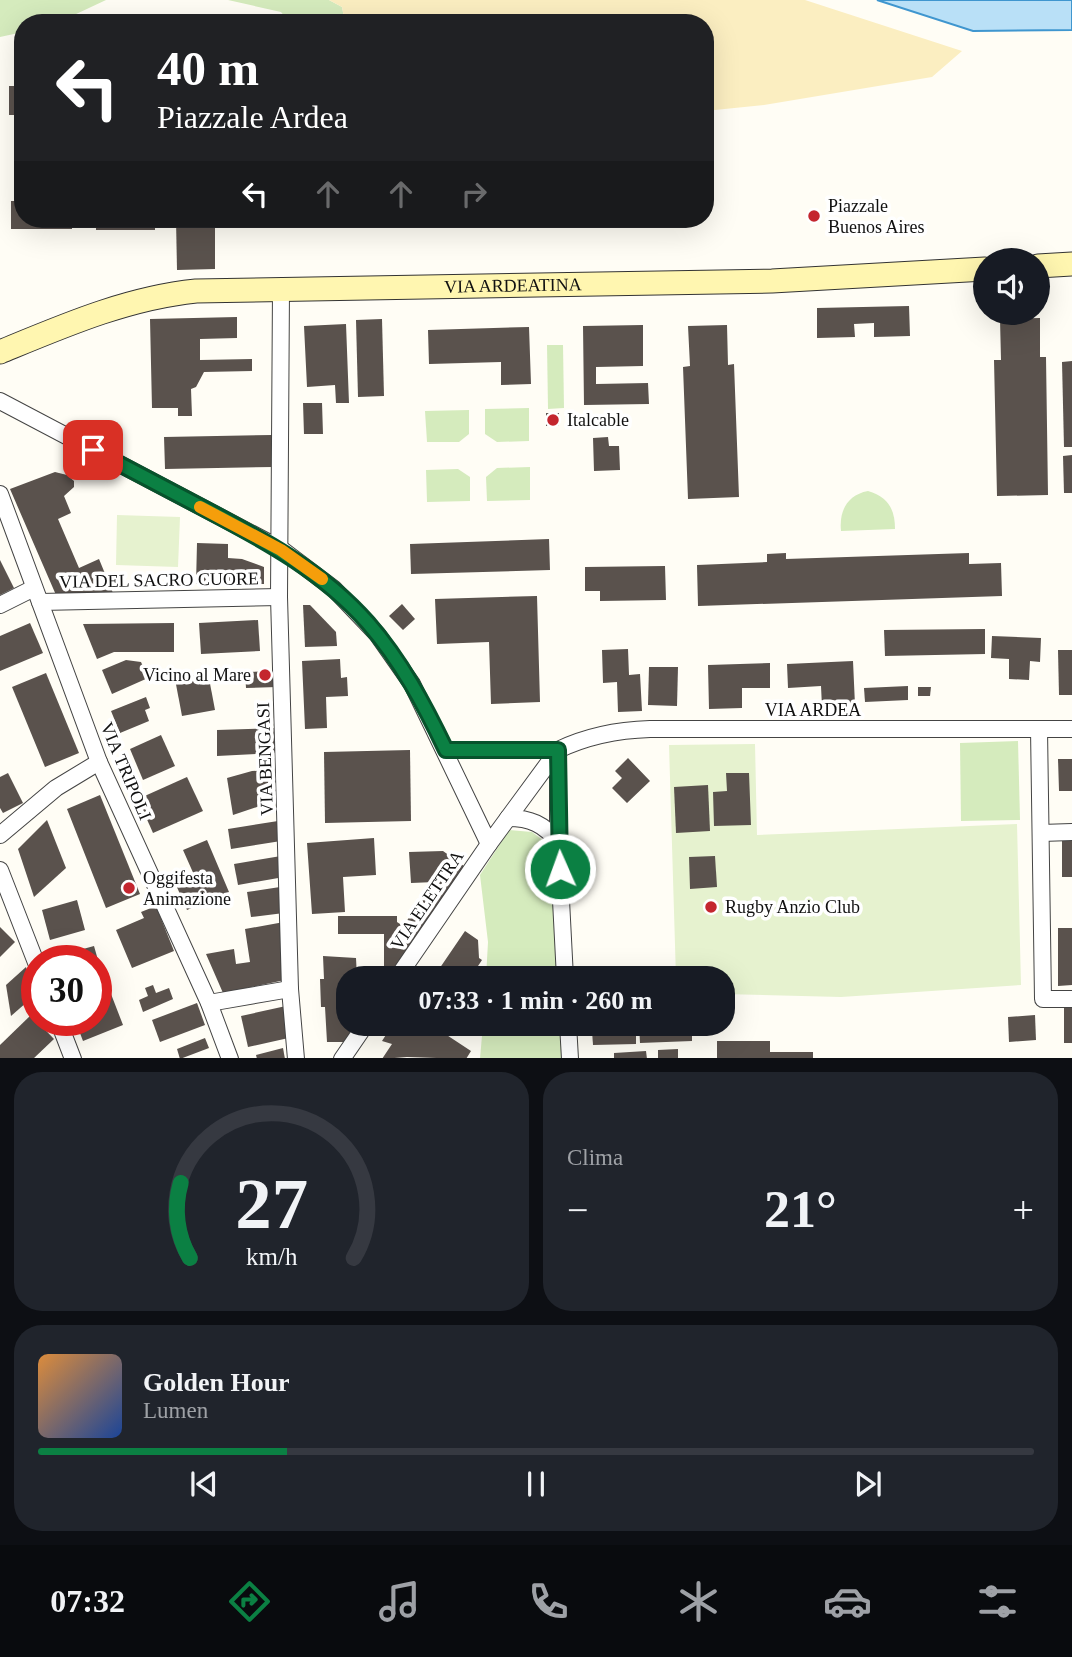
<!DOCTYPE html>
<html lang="it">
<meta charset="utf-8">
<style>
:root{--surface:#171b24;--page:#20242c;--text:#f1f3f6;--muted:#9ea1a6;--line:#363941;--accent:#0b8043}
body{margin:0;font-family:"Times New Roman",serif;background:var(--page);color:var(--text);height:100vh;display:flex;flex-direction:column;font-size:26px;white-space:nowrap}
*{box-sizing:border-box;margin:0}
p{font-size:23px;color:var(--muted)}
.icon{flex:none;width:38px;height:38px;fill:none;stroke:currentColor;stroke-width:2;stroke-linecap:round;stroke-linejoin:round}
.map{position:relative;height:1058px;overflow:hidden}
.side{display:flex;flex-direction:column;gap:14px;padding:14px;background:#0d0f14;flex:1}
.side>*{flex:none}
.hud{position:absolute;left:14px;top:14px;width:700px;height:214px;border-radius:28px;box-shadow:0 7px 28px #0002;background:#202124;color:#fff;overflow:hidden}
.controls{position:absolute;left:973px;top:248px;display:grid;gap:14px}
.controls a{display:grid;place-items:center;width:77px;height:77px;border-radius:50%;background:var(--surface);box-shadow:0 7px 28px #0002;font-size:35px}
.speed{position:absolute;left:21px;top:945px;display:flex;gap:14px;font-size:35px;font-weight:700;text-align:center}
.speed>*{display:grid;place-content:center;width:91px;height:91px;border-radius:50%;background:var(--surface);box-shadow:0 7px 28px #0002;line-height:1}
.speed .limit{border:10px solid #d22;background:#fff;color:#111}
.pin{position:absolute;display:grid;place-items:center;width:60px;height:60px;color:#fff;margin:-30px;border-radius:14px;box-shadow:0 4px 10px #0006}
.me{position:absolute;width:77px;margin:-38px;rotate:358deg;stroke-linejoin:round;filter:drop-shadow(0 0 5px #0008)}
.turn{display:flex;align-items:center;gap:24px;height:147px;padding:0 28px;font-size:32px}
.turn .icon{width:91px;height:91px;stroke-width:2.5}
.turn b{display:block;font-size:49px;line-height:60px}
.lanes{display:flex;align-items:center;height:66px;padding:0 28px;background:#0003;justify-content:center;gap:35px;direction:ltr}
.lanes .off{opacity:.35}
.big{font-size:52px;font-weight:600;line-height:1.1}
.side .widget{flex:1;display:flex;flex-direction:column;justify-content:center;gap:10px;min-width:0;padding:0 24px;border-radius:28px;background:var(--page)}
.side .dial{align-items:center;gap:0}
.dial svg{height:182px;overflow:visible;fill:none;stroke:var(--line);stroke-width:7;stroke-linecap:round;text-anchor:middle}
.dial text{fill:var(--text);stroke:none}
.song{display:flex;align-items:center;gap:21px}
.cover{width:84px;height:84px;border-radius:10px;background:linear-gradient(135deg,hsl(30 70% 55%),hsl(220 70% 35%))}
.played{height:7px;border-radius:4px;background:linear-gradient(90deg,var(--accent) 25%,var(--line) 25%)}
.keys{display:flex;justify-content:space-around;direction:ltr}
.heat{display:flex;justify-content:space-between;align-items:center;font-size:38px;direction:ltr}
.side .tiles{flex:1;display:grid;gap:14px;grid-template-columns:1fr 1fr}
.widget:last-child{grid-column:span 2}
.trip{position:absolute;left:336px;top:966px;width:399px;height:70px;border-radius:28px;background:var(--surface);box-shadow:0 7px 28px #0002;font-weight:600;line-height:70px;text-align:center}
.tab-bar{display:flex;height:112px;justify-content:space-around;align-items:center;background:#090b0e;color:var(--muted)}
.tab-bar .icon{width:49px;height:49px}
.tab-bar .current{color:var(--accent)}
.tab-bar b{font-size:32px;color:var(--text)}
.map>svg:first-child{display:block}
.green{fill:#d5ebbd}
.sand{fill:#fbeec1}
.pitch{fill:#e6f2cf}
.water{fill:#b9e0f7;stroke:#3f96cf;stroke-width:2}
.building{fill:#5a524d}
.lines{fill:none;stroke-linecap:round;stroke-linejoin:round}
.minor-casing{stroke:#444;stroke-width:18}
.secondary-casing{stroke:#333;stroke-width:25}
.minor{stroke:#fff;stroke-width:16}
.secondary{stroke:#fff6b0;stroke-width:23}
.route-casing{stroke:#07532c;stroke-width:18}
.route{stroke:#0b8043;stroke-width:12}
.slow{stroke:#f59e0b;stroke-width:12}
.poi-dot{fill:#c4262e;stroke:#fff;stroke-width:2.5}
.labels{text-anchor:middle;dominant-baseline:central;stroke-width:7;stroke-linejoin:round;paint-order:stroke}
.poi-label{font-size:18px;fill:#111;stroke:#fff;text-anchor:start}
.street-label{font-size:18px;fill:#111;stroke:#fff}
</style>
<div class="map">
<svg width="1072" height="1059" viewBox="0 0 1072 1059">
<rect width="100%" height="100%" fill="#fffdf5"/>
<g class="green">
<polygon points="0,0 106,0 57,23 23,23 23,32 0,37"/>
<polygon points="228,0 329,0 342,7 345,23 290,23 281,12"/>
<polygon points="547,345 563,345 564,408 548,409"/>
<polygon points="529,408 529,441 497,442 485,434 485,409"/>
<polygon points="469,410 469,434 459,442 427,442 425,411"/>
<polygon points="530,467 530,500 487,501 486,477 497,468"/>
<polygon points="458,469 470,477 470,501 427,502 426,470"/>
<path d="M868,491c20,6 27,18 27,38l-54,2c-2,-20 6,-36 27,-40z"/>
<polygon points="1018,741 1020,820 961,821 960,743"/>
<polygon points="509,830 532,832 552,847 559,978 486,978 488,942 480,875"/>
<polygon points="483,1024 562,1024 564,1058 480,1059"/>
</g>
<polygon class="sand" points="329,0 805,0 962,51 932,77 764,105 705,111 705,23 345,23 342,7"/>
<g class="pitch">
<polygon points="117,515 180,517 178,567 116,565"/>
<polygon points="755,744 757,835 1017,824 1021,985 841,997 723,994 723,978 676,978 669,745"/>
</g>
<polygon class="water" points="877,0 1072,0 1072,30 973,31"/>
<g class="building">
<polygon points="9,86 22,86 23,115 9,115"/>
<polygon points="11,201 23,201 23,219 72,219 72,229 11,229"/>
<rect x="96" y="219" width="59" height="11"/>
<polygon points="176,219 215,219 215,269 177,270"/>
<polygon points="909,306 910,336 874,337 874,323 854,324 855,337 817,338 817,308"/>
<polygon points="237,317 237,338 200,339 200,360 252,359 252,371 204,372 196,387 191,389 192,416 178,416 178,408 152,408 150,319"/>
<polygon points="1040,318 1040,357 1046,357 1048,495 997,496 994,360 1001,360 1000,319"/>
<polygon points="382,319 384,396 358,397 356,320"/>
<polygon points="346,324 349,403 336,403 335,385 307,387 304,326"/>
<polygon points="643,325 643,366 596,367 596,384 648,383 649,404 584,405 583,326"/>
<polygon points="727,325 728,365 734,364 739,497 688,499 683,367 690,366 688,326"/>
<polygon points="529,327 531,384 501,385 501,362 429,364 428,330"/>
<polygon points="1072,361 1072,447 1064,447 1062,362"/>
<polygon points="303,403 322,403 323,434 304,434"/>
<rect x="546" y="413" width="13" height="13"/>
<polygon points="272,435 273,467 165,469 164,437"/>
<polygon points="608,437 609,446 619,446 620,470 594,471 593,438"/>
<polygon points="1072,455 1072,493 1064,493 1063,456"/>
<polygon points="55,472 67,475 74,481 74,487 64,496 71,513 58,519 79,568 99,559 113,593 56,595 10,489"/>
<polygon points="549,539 550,570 411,574 410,544"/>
<polygon points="197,543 228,544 228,558 242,559 264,567 264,584 196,584"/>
<polygon points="786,553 786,559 969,553 969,564 1001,563 1002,596 698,606 697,565 767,562 767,554"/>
<polygon points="0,560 14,588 0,595"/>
<polygon points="665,566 666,600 600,601 600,591 585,591 585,567"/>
<polygon points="537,596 540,702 491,704 489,642 437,644 435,599"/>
<polygon points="402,604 415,619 403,630 389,616"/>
<polygon points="303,605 310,605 336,632 337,646 305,647"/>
<polygon points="258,620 260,651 201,654 199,623"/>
<polygon points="30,623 43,653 0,671 0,636"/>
<polygon points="174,623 174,652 114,652 97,659 83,624"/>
<polygon points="985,629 985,654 885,656 884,630"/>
<polygon points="992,636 1041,638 1040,662 1030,661 1029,680 1009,679 1009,659 991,658"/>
<polygon points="628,649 629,675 640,674 642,711 618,712 617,682 603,683 602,650"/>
<polygon points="1058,650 1072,650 1072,695 1059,695"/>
<polygon points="340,659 341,678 347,677 348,696 326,697 327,728 305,729 302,661"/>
<polygon points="126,660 141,662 148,678 112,694 102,670"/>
<polygon points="853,661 855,705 822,707 821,686 788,688 787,664"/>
<polygon points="770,663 770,688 742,688 742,708 709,709 708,665"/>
<polygon points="649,667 678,667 677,706 648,705"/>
<polygon points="276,671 277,687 246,688 245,672"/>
<polygon points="46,673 79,753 45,767 12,687"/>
<polygon points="208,673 215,710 182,716 175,679"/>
<polygon points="908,686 908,700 865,702 864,688"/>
<polygon points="918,687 931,687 930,696 918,696"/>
<polygon points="146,697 150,708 145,710 149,721 120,733 111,711"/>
<polygon points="274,728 275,753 217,756 217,730"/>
<polygon points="161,735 175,766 143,780 130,749"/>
<polygon points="410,750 411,821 325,823 324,752"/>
<polygon points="628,758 650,781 627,803 612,788 622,778 615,771"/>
<polygon points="1058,759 1072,759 1072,791 1059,791"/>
<polygon points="274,770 275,801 233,815 227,778 252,771"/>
<polygon points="8,773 23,803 3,813 0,808 0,777"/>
<polygon points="726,773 749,773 751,825 714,826 713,792 727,791"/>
<polygon points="187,777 203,811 153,833 138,799"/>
<polygon points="708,785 710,831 676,833 674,787"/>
<polygon points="100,795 140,894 106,908 67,809"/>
<polygon points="47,820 66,868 34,897 18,849"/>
<polygon points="278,821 281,841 231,849 228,829"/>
<polygon points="374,838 376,875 343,877 345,912 312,914 307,843"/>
<polygon points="207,840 229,892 187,910 176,885 195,877 183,850"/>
<rect x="1062" y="841" width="10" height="36"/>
<polygon points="443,851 468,869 392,974 384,968 384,934 338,934 338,916 397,916 397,922 403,926 435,882 411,883 409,852"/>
<polygon points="281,856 284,877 238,885 234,864"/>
<polygon points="715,856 717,887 690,889 689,857"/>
<polygon points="280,887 284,913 251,917 247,892"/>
<polygon points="77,900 85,930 50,940 42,910"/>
<polygon points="156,906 174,951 132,968 116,930 144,918 141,912"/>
<polygon points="284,922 285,980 223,993 206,954 234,949 236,964 250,962 245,929"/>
<polygon points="0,927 15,942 0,957"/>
<polygon points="1058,928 1072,928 1072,985 1058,986"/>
<polygon points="465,931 478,940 479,958 482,960 470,978 433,978"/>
<polygon points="94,946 102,974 96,975 96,961 62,961 74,957 72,952"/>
<polygon points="323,956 356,958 357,978 348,978 348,1024 357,1024 352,1042 327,1042 325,1007 321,1007 320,979 324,979"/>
<polygon points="26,967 35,995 11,1016 6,985"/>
<polygon points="153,985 156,993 169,988 173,999 143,1012 139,1000 148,996 145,988"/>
<polygon points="111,994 123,1025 83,1041 75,1020 96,1020 96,1000"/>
<polygon points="197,1003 205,1025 160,1042 152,1020"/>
<polygon points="286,1006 293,1037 248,1047 241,1016"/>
<rect x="1064" y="1008" width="8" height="35"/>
<polygon points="31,1015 54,1039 33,1059 0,1059 0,1045"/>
<polygon points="1035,1015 1036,1040 1009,1042 1008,1017"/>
<polygon points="393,1024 430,1024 471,1051 466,1059 407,1057 382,1059 392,1044 382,1041"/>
<polygon points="639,1024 674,1024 675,1030 692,1029 692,1041 640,1043"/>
<polygon points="592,1031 636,1031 636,1044 593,1045"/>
<polygon points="205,1038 209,1048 180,1059 177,1049"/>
<polygon points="717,1041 770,1041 770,1052 813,1052 813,1059 717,1059"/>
<polygon points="283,1048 285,1059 257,1059 256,1055"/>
<polygon points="678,1049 678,1059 658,1059 658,1050"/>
<polygon points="646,1051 647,1059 614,1059 614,1053"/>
</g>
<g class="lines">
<g class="minor-casing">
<g id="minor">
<polyline points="281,289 279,597 290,989 296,1059"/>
<polyline points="0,401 281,549 334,589 377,634 412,684 489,844 558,750 446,750"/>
<polyline points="0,494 99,762 209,1003 230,1059"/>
<polyline points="40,602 279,597"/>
<polyline points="0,605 34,588"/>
<polyline points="1039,729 1043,999 1072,999"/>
<path d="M508,818c22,0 36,6 50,24v-92c29,-14 59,-20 92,-21h422"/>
<polyline points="1041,833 1072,832"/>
<polyline points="0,835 56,788 99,762"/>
<polyline points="558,842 565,978"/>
<polyline points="0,870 37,965"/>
<polyline points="397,978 489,844"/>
<polyline points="209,1003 290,989"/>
<polyline points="58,1020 73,1059"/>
<polyline points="568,1024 570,1059"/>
<polyline points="342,1059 366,1024"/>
</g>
</g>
<g class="secondary-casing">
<g id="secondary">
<polyline points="1038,266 1072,264"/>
<path id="s1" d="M0,352c63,-26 127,-54 196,-61l576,-10 213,-12"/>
</g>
</g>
<use href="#minor" class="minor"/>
<use href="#secondary" class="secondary"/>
</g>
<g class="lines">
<g class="route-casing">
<path id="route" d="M93,450c38,20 76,40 114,60 59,31 116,62 161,113 33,38 56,81 78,127h112l2,119"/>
</g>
<use href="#route" class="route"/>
<polyline class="slow" points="200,507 281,550 322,579"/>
</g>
<g class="poi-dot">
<circle cx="814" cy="216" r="7"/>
<circle cx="553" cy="420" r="7"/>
<circle cx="265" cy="675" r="7"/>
<circle cx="129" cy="888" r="7"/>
<circle cx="711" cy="907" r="7"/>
</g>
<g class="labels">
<g class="poi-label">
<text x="828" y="206">Piazzale<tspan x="828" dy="21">Buenos Aires</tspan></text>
<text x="567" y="420">Italcable</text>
<text x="251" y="675" text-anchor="end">Vicino al Mare</text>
<text x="143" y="878">Oggifesta<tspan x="143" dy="21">Animazione</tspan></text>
<text x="725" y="907">Rugby Anzio Club</text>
</g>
<g class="street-label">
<text stroke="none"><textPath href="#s1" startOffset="523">VIA ARDEATINA</textPath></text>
<text transform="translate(159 580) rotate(-1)">VIA DEL SACRO CUORE</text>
<text x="813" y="710">VIA ARDEA</text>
<text transform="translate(265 759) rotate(-92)">VIA BENGASI</text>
<text transform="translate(126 771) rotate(67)">VIA TRIPOLI</text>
<text transform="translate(427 900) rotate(-56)">VIA ELETTRA</text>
</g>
</g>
</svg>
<div class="controls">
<a><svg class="icon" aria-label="sound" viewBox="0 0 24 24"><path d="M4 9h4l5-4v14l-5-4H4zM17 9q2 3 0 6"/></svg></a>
</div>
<div class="speed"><div class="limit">30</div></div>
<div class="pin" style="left:93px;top:450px;background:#d93025"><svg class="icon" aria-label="arrive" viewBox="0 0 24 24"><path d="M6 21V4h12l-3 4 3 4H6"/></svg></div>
<svg class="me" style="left:560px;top:869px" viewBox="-20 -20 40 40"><circle r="17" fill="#0b8043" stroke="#fff" stroke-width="3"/><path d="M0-11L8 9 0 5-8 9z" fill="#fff"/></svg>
<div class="trip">07:33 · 1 min · 260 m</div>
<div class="hud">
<div class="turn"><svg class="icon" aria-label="left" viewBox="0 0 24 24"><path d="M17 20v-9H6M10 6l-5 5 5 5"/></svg><div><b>40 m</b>Piazzale Ardea</div></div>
<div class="lanes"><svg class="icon" aria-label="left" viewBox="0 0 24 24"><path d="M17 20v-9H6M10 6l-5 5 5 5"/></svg><svg class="icon off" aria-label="ahead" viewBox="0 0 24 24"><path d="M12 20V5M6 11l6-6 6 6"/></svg><svg class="icon off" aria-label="ahead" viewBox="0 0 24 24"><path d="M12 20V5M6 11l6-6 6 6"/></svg><svg class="icon off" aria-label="right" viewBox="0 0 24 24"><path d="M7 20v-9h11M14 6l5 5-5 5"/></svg></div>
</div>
</div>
<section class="side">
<div class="tiles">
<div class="widget dial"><svg viewBox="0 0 100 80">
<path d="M14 69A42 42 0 1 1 86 69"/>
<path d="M14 69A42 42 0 0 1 10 36" stroke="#0b8043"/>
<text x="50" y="56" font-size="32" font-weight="700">27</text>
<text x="50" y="72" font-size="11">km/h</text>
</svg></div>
<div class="widget"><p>Clima</p>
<div class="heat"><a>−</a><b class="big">21°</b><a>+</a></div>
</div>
<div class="widget">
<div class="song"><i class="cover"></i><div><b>Golden Hour</b><p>Lumen</p></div></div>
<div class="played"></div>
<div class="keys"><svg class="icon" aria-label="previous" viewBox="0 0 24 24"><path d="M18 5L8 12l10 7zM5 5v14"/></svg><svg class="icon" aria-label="pause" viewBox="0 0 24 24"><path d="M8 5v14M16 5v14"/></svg><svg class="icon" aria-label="next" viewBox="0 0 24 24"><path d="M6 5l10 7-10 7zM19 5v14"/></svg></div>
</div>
</div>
</section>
<nav class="tab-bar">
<b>07:32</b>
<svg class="icon current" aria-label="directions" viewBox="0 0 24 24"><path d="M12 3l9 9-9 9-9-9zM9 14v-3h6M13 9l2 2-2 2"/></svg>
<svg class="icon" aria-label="music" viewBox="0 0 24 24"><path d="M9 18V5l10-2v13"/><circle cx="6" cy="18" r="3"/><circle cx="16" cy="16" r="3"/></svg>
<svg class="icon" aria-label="phone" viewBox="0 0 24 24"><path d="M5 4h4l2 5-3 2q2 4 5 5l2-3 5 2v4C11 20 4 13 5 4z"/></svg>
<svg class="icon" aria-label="climate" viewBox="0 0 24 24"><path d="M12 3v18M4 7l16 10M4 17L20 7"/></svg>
<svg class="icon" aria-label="car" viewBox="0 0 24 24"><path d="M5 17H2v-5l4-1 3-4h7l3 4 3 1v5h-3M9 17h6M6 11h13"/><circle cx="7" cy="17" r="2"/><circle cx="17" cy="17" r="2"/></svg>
<svg class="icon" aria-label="filters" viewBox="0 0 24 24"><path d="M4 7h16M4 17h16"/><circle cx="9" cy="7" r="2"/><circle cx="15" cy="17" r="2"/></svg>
</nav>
